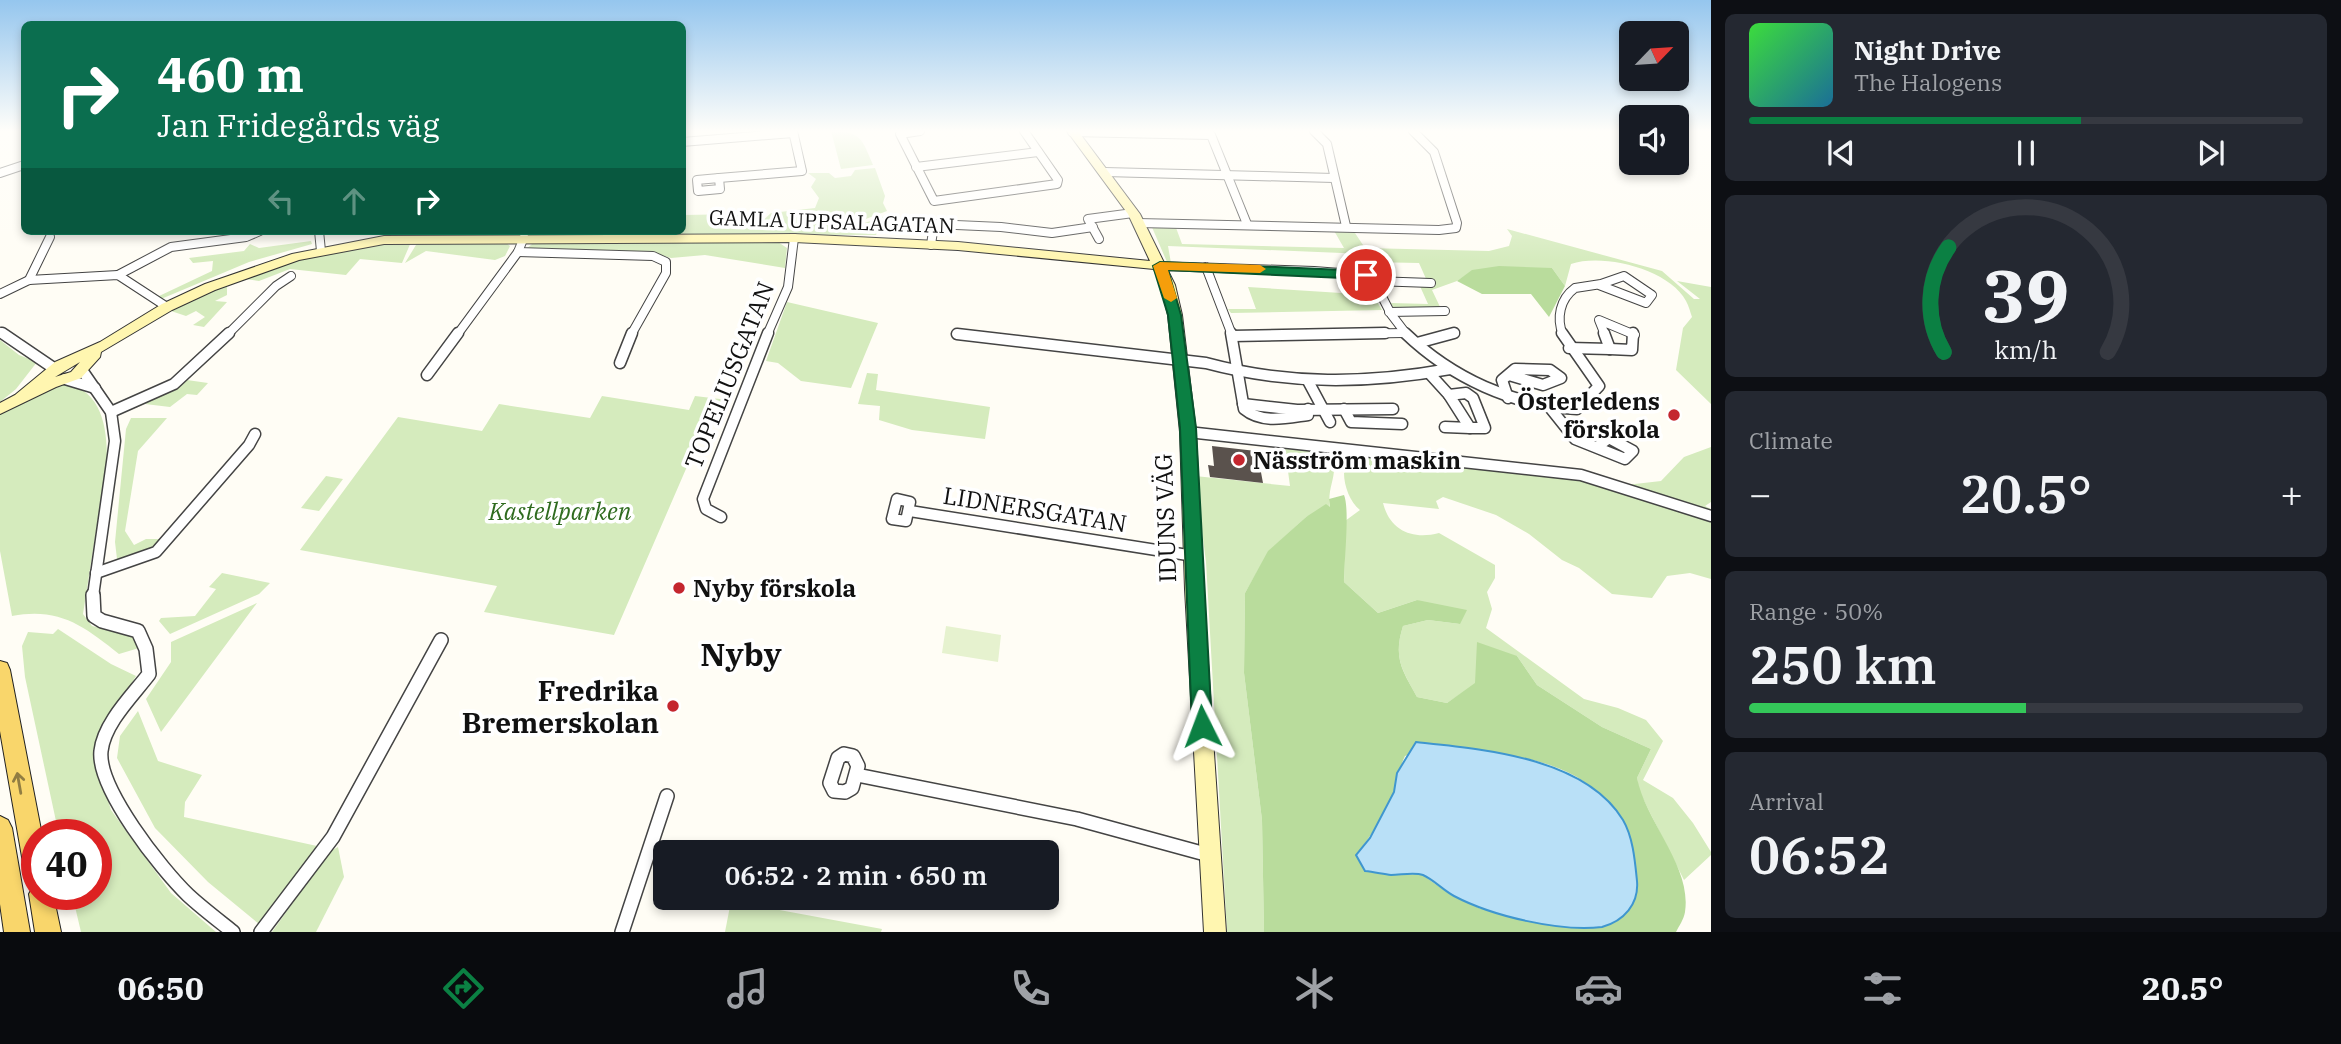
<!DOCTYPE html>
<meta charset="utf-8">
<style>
:root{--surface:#171b24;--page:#242831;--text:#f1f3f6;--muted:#9ea1a6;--line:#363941;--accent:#0b8043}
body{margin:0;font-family:"IBM Plex Serif",serif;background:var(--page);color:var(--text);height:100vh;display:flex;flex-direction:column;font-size:26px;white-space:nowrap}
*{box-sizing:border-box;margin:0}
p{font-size:23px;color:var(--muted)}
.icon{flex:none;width:38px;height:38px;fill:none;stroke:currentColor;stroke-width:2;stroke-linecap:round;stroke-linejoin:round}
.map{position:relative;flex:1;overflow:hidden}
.drawer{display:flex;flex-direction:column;gap:14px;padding:14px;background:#0d0f14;width:630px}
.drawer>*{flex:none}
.banner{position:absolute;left:21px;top:21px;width:665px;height:214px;border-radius:10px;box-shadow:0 4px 10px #0003;background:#0b6e4f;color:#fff;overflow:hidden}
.needle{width:46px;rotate:65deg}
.controls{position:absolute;left:1619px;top:21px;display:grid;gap:14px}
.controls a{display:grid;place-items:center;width:70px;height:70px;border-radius:10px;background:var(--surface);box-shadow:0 4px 10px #0003;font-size:35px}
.speed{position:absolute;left:21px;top:819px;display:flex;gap:14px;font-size:35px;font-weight:700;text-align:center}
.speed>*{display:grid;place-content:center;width:91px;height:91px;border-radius:50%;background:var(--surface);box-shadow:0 4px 10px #0003;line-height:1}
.speed .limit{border:10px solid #d22;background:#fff;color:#111}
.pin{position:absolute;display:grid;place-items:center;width:60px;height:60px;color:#fff;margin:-30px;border:4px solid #fff;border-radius:50%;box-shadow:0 2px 7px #0007}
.me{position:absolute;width:77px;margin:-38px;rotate:357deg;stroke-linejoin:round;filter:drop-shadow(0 0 5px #0008)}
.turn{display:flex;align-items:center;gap:24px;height:147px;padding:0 21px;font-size:32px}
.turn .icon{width:91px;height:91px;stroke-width:2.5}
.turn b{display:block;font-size:49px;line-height:60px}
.lanes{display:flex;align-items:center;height:66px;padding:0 21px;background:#0003;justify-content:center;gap:35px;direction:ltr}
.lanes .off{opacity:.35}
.big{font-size:52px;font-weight:600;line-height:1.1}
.drawer .widget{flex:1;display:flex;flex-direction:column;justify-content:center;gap:10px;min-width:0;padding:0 24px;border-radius:10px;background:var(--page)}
.drawer .dial{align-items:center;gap:0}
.dial svg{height:182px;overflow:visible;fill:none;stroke:var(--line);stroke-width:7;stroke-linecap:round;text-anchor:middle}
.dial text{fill:var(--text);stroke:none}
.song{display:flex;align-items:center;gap:21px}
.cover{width:84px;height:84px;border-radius:10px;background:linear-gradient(135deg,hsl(120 70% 55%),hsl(200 70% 35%))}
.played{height:7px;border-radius:4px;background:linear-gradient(90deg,var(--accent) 60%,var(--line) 60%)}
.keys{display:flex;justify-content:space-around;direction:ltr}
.heat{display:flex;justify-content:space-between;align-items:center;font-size:38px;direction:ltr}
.charge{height:10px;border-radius:5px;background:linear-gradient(90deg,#34c759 50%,var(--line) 0)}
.trip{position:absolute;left:653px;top:840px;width:406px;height:70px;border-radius:10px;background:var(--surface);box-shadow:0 4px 10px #0003;font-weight:600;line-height:70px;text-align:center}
.tabs{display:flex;height:112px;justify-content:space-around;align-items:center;background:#090b0e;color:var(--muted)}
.tabs .icon{width:49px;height:49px}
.tabs .current{color:var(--accent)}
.tabs b{font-size:32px;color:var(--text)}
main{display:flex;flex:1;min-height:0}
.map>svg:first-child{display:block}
.green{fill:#d5ebbd}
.forest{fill:#b9dc9c;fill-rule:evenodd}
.pitch{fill:#e6f2cf}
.water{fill:#b9e0f7;stroke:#3f96cf;stroke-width:2}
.building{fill:#5a524d}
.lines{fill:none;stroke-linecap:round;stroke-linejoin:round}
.street-far2-casing{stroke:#444;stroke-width:10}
.street-far1-casing{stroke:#444;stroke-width:13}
.street-casing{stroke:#444;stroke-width:16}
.secondary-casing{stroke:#333;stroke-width:2}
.primary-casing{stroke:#222;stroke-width:2}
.street-far2{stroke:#fff;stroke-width:8}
.street-far1{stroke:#fff;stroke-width:10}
.street{stroke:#fff;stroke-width:13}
.secondary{fill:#fff6b0;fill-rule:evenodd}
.primary{fill:#f9d66b;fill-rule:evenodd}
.oneway{stroke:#917d42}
.route{fill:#0b8043;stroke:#07532c;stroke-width:2}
.slow{fill:#f59e0b}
.poi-dot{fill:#c4262e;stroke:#fff;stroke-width:2.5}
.labels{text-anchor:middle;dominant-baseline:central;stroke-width:7;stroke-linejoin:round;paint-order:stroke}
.far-street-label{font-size:21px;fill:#111;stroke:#fff}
.street-label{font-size:24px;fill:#111;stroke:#fff}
.poi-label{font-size:24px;font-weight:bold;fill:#111;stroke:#fff;text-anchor:start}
.park-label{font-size:24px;font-style:italic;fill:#2f6b1f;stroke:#fff}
.near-poi-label{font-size:28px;font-weight:bold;fill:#111;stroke:#fff;text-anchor:end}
.district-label{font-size:32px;font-weight:bold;fill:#111;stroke:#fff}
</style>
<main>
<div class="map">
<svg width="1711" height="932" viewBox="0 0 1711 932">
<rect width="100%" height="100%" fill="#fffdf5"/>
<g class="green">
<path d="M831,131c30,0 31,8 42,34l-32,4z"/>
<polygon points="875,168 885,196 883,203 887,211 847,226 856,226 885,216 876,235 464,234 456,231 682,231 683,215 742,214 741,221 759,224 771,213 815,208 819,198 811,187 816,179 808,173 829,173 835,178 851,176 855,170"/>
<path d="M1151,225h24l7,19 162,4 -11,-19 20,1 12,18 124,3 20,-5 3,-10 -5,-7 155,42 32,28h6l-23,-18 34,6v117l-35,-34 7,-42 9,-11c-2,-5 -3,-11 -6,-16 -17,-32 -83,-48 -115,-37l-6,22 -13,-18 -80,3 -15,10 -25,9 9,19h-47l-3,-6 37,1 -9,-20 17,1 -1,-3 -8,-1 -8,-18 -50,-1 -3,-8 -198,-8 3,17 -4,-1z"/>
<polygon points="419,240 506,243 510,246 505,256 495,260 426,251 405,263"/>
<polygon points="537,240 778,242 787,248 785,268 705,255 671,258 651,252 526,249"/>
<polygon points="311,241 312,244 249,262 161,299 157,297 212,271 213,261 193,263 189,258 244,251 250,244 259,248"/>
<polygon points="394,242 411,242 402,263 360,259 346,275 290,269 259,281 245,279 232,283 288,262"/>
<polygon points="227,285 227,295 215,301 227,302 204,327 193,325 205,317 196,311 186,316 171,311"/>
<polygon points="1248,287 1373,295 1382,310 1231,313 1228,309 1256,309"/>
<polygon points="787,302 878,323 851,388 801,381 778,363 766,361"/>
<polygon points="0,340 19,355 37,362 16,389 0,402"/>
<polygon points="867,373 878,374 876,390 990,407 985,439 912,430 879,420 880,406 858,404"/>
<polygon points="187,380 208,383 197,395 187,394 170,407 145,404"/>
<path d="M65,382c37,10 42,44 42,78l-24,154 9,12 42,10 5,12 -20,6c-35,-28 -60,-47 -107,-38l-12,-65v-137l53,-29z"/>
<polygon points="602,396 689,410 695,396 728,400 726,404 715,402 614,635 484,612 497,586 300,550 398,417 482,431 499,404 590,418"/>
<polygon points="131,418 167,418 138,451 125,531 134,545 146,539 162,539 151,548 117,559 115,542 126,429"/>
<polygon points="1711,447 1711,502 1705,506 1711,509 1711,513 1626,485 1661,481 1684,457"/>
<path d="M1285,449l28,2 12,12 9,2c1,16 -7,24 -4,44l-24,8 -37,34 -24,42 -1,80 18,147 2,112h-37l-21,-370 -11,-86 95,10z"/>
<path d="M1347,455l239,17 31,20 17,2 77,28v57l-21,-6 -23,3 -15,22 -40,-4 -33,-26 -17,-8 -33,-26 -33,-19 -53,-18 -7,4 3,8 -56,-6c7,28 30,37 56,30l56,32v13l-8,14 5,17 -6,19 98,71 34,9 28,12 17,21 -20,39 30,18 20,25 18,29v3l-27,25 -45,-89 -2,-13 14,-29 -49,-22 -65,-42 -20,-29 -70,47 -30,-6c-15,-28 -24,-39 -14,-71l25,-6 32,4 -43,-24 -39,13 -34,-31 1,-61 15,-11c-10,-8 -16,-24 -16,-37l6,-6z"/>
<polygon points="326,476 343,479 319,511 301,508"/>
<polygon points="222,573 270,583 259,594 170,634 159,621 161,618 195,616 216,589 209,587"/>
<polygon points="257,603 161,732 146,699 171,662 171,642"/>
<polygon points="58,629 111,664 136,676 93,750 111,810 171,893 216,932 81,932 72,894 96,894 96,835 59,835 25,677 22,646 28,632 53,634"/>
<polygon points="138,711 158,761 202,775 185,802 184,817 317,846 310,861 259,924 208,882 155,828 117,758 120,736"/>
<polygon points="338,847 344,877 316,932 272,932 329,852"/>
<polygon points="731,901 882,929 881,932 725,932"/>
</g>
<g class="forest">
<polygon points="1499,266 1552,268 1565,286 1549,317 1531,294 1482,294 1457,281 1472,270"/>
<path d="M1344,495c6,14 0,67 0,87l34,31 39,-13 50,10 -7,14 -32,-4 -25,6c-10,32 -1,44 14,71l30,6 28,-20 2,-41 40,14 20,29 65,42 49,22 -14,29c9,45 55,88 48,134 -1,7 -6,14 -9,20h-412l-2,-112 -18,-147 1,-80 23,-42 38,-34 20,-13 4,3 -1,-8zM1439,744c45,9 98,10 138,33 11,7 21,16 31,24l-127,108 -30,-14 -30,-21 -31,1 -34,-20c14,-18 29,-40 37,-62 5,-13 6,-25 12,-37z"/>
</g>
<polygon class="pitch" points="946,626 1001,635 998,662 942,653"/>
<path class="water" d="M1416,742c66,7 169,15 207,78 10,17 12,41 14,61 2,23 -13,40 -35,46 -43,5 -110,-11 -148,-31 -11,-6 -20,-16 -31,-21 -9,-3 -22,0 -32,0 -8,-1 -17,-3 -26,-4l-9,-16 14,-17 24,-46 3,-19z"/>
<polygon class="building" points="1212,446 1256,451 1257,455 1264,456 1266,467 1260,467 1263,483 1210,477 1208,465 1214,466"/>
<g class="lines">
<g class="street-far2-casing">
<g id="street-far2">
<polyline points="920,131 900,134 934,201 1057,184 1058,180 1024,131"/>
<polyline points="1314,131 1327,144 1346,226"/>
<polyline points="1072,132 1211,135 1247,224"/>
<polyline points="682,142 793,133"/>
<polyline points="916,167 1038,152"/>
<polyline points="1105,172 1334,178"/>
<polyline points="0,173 24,165"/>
<polygon points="719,178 720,189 698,191 697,180"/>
<polyline points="719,178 802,171 793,131"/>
<polyline points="1138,223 1439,230 1456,228 1457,223 1434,152 1413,131"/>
<polyline points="319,231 321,251"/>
<polyline points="1099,239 1088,219 1133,213"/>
<polyline points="931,245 934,224 1001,227 1052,233 1093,227"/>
<polyline points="518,252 653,256 666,262 666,273 631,335"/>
<polyline points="1160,266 1314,271 1366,275 1374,281 1431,283"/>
<polyline points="1206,267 1232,335"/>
<polyline points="118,275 171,247 246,237 260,231"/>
<polyline points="29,280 50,237"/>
<polyline points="1374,281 1391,314 1407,335"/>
<polyline points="0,294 29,280 118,275 167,307"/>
<polyline points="1389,312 1445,311"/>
<polyline points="0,332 5,335"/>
<polyline points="957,334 966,335"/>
<polyline points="227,335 276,286 291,276"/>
<polyline points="457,335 518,252 524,237"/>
<polyline points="767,335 788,287 794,238"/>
<polyline points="1284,335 1404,333"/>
<polyline points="1447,335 1455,333"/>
<path d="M1563,335c-7,-17 -3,-36 12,-47l26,-4 23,-8 28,19 -6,8 -47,-18"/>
<polyline points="1605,335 1599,320 1635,335"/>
</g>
</g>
<g class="street-far1-casing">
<g id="street-far1">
<polyline points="2,333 52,367 52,371"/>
<path d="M1231,333l13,76c18,15 42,9 64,6v-6"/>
<path d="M1405,333c47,45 108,73 172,76l22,-23 -37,-53"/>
<polyline points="1604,333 1610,349"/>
<path d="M957,334l249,29c82,22 161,21 244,6"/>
<polyline points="1232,336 1385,333"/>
<polyline points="1417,343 1454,333"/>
<polyline points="1569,348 1610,349"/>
<polyline points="1610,349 1632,350 1633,333"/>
<polyline points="620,363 632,333"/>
<polyline points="82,370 111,412 115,441 93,596"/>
<polyline points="1429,373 1449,395"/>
<polyline points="427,375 458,333"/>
<polyline points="65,379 95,388"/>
<polyline points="1308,381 1330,422"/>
<polygon points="1466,393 1473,398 1485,428 1470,428 1449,395"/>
<polyline points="1508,398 1502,380 1515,369 1550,370 1561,378 1543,385 1509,375"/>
<polyline points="1243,404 1297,410 1393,409"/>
<polyline points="1344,409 1351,422 1402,424"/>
<polyline points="1551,409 1575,439 1625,459 1633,451 1609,438 1597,447"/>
<polyline points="111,412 174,384 229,333"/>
<polyline points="1445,427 1470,428"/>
<polyline points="1188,432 1581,475 1711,516"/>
<polygon points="897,499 910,502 906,521 892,519"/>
<polyline points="910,511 1194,556"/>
<polyline points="721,517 706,509 703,499 768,333"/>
<polyline points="96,573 156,552 249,445 255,434"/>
</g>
</g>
<g class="street-casing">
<g id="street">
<path d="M93,595l1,21 8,5 36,10 8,18 3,25c-16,21 -45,49 -48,77 -4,37 60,118 87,144 14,13 30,25 45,37"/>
<polygon points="844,754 853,756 858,766 852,788 845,792 834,791 830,783 838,758"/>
<polyline points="857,775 1077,819 1209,855"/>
<polyline points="261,932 333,837 441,640"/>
<polyline points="622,932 667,796"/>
</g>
</g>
<g class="secondary-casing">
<path id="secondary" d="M1067,131h11l62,83 35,71 7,30 14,117 7,157 23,343h-22l-19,-343 -5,-157 -12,-117 -7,-30 -7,-16 -196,-19 -164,-8 -410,2 -85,16 -84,30 -43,20 -71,42 -1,5 -19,21 -25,9 -56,27v-11l15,-8 40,-33 45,-20 62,-38 43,-20 87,-30 92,-18 410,-2 164,8 192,19 -22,-47zM80,362l-9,10 -16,5z"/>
</g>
<g class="primary-casing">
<g id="primary">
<polygon points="0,661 7,663 10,670 42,835 37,835 37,894 53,894 61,932 35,932 29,894 34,885 28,883 25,874 0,731"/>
<polygon points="0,816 8,820 12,828 30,932 4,932 0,904"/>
</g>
</g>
<use href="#street-far2" class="street-far2"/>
<use href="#street-far1" class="street-far1"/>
<use href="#street" class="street"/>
<use href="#secondary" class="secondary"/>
<use href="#primary" class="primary"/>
</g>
<defs><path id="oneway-shaft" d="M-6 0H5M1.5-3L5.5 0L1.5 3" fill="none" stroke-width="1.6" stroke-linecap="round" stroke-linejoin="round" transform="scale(1.75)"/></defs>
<use class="oneway" href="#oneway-shaft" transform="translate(19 783) rotate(-100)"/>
<linearGradient id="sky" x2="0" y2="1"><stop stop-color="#95c6ee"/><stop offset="0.5" stop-color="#fffefa"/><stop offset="1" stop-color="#fffefa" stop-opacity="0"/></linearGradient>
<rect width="1711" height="262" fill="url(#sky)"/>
<polygon class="route" points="1160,262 1366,271 1373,275 1366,279 1168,270 1181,315 1196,428 1212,726 1209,732 1202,735 1195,732 1192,726 1180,428 1168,315 1153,266"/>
<polygon class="slow" points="1160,262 1260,265 1266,269 1260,273 1168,270 1177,298 1171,302 1164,298 1153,266"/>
<g class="poi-dot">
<circle cx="1674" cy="415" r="7"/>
<circle cx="1239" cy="460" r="7"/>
<circle cx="679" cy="588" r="7"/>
<circle cx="673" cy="706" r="7"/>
</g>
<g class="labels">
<g class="far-street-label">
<text transform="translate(832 221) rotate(2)">GAMLA UPPSALAGATAN</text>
</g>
<g class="street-label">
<text transform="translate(729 375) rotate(-68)">TOPELIUSGATAN</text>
<text transform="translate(1035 509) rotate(9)">LIDNERSGATAN</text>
<text transform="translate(1165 518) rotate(-92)">IDUNS VÄG</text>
</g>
<g class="poi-label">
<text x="1660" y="401" text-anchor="end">Österledens<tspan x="1660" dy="28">förskola</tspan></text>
<text x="1253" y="460">Näsström maskin</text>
<text x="693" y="588">Nyby förskola</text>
</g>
<g class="park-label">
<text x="560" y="511">Kastellparken</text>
</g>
<g class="near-poi-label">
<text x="659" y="690">Fredrika<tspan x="659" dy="32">Bremerskolan</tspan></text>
</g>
<g class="district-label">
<text x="741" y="654">Nyby</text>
</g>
</g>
</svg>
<div class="controls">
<a><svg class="needle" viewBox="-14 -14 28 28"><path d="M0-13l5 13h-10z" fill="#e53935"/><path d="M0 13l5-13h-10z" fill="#9ea1a6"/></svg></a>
<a><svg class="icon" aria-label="sound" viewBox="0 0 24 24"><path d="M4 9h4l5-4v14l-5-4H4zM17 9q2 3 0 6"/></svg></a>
</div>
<div class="speed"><div class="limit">40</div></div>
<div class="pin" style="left:1366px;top:275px;background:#d93025"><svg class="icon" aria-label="arrive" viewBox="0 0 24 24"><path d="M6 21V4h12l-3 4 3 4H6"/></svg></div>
<svg class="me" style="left:1202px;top:726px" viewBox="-20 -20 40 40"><path d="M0-17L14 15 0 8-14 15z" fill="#0b8043" stroke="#fff" stroke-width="4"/></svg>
<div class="trip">06:52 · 2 min · 650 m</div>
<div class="banner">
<div class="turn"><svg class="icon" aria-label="right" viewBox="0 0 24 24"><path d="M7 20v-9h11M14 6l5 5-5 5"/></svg><div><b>460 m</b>Jan Fridegårds väg</div></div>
<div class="lanes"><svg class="icon off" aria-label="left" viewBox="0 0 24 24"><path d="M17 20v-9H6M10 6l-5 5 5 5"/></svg><svg class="icon off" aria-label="ahead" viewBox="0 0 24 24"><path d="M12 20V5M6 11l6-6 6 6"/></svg><svg class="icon" aria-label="right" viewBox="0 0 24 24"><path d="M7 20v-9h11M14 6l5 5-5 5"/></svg></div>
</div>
</div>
<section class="drawer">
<div class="widget">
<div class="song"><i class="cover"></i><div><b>Night Drive</b><p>The Halogens</p></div></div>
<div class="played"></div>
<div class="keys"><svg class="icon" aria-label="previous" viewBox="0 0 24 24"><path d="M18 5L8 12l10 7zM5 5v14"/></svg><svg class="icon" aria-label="pause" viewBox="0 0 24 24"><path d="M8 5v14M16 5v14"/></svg><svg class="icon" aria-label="next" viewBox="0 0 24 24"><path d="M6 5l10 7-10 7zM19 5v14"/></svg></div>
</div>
<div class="widget dial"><svg viewBox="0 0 100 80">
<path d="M14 69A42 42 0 1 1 86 69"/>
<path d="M14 69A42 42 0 0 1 16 23" stroke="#0b8043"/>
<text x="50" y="56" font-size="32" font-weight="700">39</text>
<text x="50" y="72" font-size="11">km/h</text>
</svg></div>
<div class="widget"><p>Climate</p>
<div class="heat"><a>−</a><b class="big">20.5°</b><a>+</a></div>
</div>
<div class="widget"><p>Range · 50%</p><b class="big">250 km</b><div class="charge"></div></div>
<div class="widget"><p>Arrival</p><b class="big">06:52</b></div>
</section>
</main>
<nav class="tabs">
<b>06:50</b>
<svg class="icon current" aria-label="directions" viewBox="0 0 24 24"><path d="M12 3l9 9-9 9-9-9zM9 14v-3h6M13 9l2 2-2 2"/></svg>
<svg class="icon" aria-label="music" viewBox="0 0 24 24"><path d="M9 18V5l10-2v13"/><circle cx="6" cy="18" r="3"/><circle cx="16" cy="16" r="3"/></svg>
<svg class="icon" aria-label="phone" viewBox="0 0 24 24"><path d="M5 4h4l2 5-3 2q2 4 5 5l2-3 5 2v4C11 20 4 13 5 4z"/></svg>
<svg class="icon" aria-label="climate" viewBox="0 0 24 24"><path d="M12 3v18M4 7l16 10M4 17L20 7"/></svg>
<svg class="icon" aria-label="car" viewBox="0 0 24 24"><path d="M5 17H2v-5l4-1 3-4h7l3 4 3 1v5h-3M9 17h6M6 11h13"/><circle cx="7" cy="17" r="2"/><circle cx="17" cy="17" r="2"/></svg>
<svg class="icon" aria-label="filters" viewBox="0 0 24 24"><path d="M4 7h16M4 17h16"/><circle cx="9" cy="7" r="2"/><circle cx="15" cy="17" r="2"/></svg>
<b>20.5°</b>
</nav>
